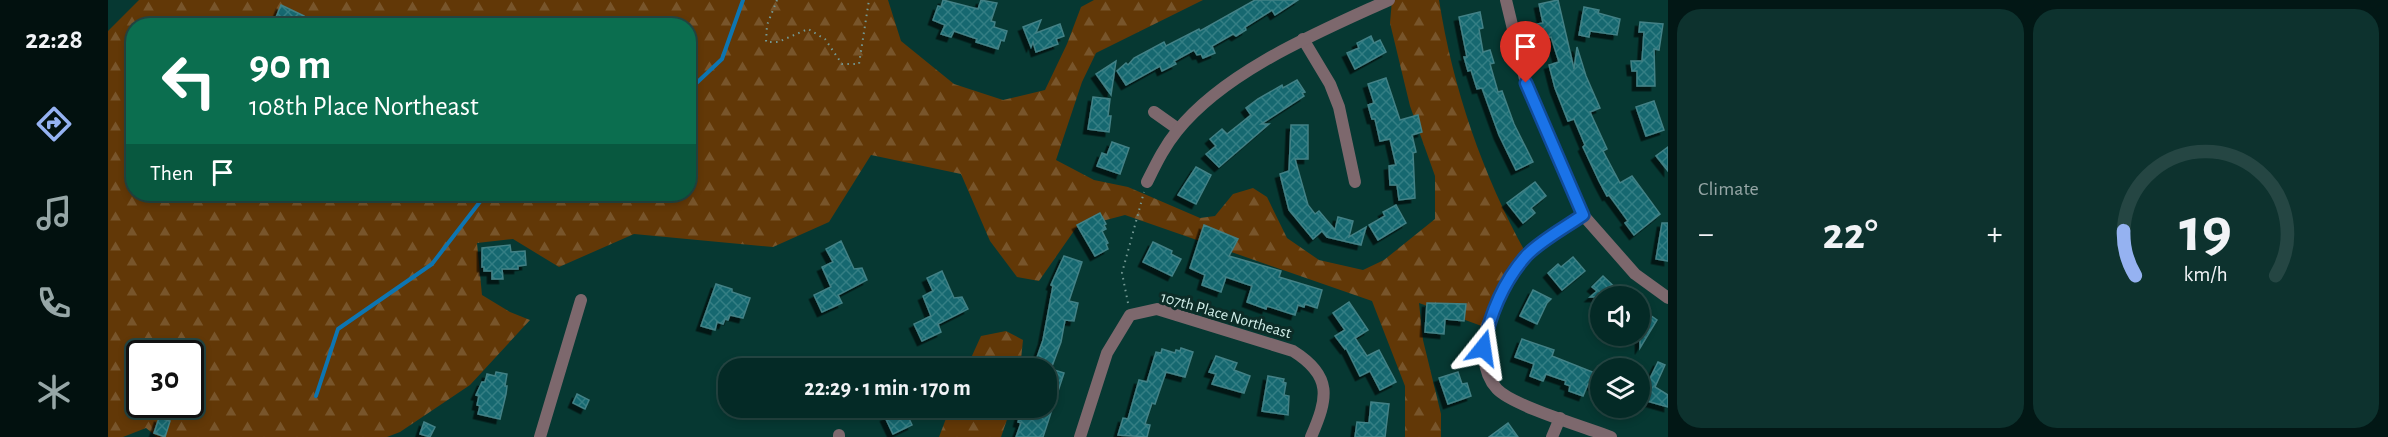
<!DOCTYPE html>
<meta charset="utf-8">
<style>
:root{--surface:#042a26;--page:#0d322e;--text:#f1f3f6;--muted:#97a7a7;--line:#254643;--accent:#95b2f1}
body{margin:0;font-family:"Alegreya Sans",sans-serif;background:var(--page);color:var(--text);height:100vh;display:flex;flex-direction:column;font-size:22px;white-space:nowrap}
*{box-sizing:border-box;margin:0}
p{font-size:20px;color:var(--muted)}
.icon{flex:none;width:33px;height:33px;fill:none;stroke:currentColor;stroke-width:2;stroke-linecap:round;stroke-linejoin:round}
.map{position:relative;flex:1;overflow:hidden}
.drawer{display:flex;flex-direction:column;gap:9px;padding:9px;background:#021715;width:720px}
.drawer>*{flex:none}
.guide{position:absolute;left:18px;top:18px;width:570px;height:183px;border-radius:24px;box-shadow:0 3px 9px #0003,0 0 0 2px var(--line);background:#0b6e4f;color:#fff;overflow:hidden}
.controls{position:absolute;left:1482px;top:286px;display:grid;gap:12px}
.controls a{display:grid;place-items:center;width:60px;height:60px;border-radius:50%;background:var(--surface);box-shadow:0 3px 9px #0003,0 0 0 2px var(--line);font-size:30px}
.speed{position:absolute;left:18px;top:340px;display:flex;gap:12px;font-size:30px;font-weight:700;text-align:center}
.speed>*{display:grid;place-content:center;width:78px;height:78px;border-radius:50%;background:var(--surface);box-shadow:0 3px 9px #0003,0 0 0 2px var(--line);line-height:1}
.speed .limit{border:3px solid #111;border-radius:9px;background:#fff;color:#111}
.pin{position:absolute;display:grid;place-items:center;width:51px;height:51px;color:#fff;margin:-62px -26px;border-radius:50% 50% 50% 0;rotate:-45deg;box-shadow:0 0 6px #0007}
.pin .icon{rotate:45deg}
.me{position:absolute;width:66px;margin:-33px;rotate:15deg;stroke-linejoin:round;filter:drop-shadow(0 0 4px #0008)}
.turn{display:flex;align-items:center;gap:21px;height:126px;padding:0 24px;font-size:27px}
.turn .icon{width:78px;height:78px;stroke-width:2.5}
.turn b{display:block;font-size:42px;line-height:51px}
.then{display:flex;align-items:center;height:57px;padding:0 24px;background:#0003;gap:12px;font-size:22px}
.big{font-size:45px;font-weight:700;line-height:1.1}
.drawer .widget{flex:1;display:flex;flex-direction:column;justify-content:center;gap:9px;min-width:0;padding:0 21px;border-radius:24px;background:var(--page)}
.drawer .dial{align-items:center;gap:0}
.dial svg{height:156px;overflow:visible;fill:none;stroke:var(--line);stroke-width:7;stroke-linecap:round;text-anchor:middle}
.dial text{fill:var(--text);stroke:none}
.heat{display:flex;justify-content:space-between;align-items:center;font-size:33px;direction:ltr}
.drawer .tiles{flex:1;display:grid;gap:9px;grid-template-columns:repeat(2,1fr)}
.trip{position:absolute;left:610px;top:358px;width:339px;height:60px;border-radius:24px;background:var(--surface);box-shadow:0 3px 9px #0003,0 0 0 2px var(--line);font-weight:700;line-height:60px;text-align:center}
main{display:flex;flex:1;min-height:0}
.menu{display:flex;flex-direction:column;width:108px;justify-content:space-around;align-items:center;background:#02110f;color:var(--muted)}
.menu .icon{width:42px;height:42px}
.menu .on{color:var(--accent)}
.menu b{font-size:27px;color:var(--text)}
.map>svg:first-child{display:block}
.forest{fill:url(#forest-firs);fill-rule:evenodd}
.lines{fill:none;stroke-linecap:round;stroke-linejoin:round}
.stream{stroke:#0d75b1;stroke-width:4}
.building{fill:url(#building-cross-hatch);stroke:#438186;stroke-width:1.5;filter:url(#shadow)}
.path{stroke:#749a95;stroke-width:2;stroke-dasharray:1.5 4.5;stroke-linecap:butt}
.street{stroke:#7d686d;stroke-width:12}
.route-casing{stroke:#114b97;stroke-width:15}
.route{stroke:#1a73e8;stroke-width:10}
.labels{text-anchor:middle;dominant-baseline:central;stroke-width:6;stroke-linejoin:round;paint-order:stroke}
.street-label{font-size:16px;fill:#d2efea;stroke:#0c2c27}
</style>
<main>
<nav class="menu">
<b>22:28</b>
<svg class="icon on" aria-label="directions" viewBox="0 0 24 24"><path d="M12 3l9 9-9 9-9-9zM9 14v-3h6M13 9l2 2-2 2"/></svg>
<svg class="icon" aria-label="music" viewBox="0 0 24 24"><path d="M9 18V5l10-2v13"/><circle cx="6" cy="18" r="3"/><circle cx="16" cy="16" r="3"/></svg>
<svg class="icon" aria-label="phone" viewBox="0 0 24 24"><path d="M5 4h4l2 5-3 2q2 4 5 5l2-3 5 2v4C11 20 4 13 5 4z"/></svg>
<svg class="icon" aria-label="climate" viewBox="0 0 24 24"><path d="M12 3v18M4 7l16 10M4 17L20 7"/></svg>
</nav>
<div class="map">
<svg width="1560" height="437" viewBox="0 0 1560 437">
<defs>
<pattern id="forest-firs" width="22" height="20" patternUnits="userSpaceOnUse" patternTransform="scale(1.5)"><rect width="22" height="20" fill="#623807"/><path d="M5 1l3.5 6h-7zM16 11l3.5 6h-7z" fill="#78552b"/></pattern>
<pattern id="building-cross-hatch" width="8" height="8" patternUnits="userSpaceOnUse" patternTransform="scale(1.5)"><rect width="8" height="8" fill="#13686f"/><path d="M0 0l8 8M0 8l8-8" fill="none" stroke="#347e84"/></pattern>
<filter id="shadow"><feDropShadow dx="-4.5" dy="4.5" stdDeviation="0" flood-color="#0009"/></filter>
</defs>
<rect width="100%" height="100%" fill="#063832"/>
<g class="forest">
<path d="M31,0h749l13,41 53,43 49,16 42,-10 22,-46 14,-37 13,-7h109l-107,53 -14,29 -26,78 38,20 34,7 72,31 15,-2 18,-22 20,-6 14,9 20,41 32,22 44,10 21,-10 51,-41v-43l-25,-70 -20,-83 2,-23h47c14,89 44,176 88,255l-40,73 -68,-25 4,37 18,74v23h-36v-51l-33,-85 -247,-86 -49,13 -37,53 -22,-4 -27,-36 -29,-67 -90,-19 -42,67 -56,25 -139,-13 -75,33 -46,-28 -36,4 5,52 28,17 20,8 -60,65 -70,47 -13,5h-230l-11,-9 -23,9h-15v-406zM26,26h554v168h-554zM32,354h50v51h-50z"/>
<polygon points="898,331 915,340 912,369 858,369 873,336"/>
<polygon points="842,408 903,408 893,437 831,437"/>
</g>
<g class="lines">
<g class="stream">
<polyline points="580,91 614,59 635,0"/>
<polyline points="208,396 230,329 324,264 378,194"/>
</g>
</g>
<g class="building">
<polygon points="835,0 870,9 873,0 889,3 883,21 887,22 886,27 899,31 896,41 893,40 890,49 868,42 869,39 846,31 843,37 833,34 837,25 825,20 830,6 833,7"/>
<polygon points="1147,0 1190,0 1167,15 1164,10 1137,27 1138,30 1128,36 1125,34 1104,46 1107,53 1095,58 1093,54 1089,55 1086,50 1066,61 1068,64 1054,71 1052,66 1018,85 1009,71 1018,63 1020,65 1026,58 1056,42 1058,46 1091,29 1092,31"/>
<polygon points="1450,0 1466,69 1469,47 1478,76 1492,108 1482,112 1499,149 1495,151 1512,183 1524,176 1552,214 1526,235 1517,223 1520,221 1501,195 1499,196 1491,181 1475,147 1477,145 1466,119 1460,121 1447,88 1441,65 1451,62 1443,37 1433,39 1429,24 1435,23 1431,4"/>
<polygon points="173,5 196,16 193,26 178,26 167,20"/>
<polygon points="1476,7 1491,10 1490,13 1512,19 1509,35 1482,31 1481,37 1471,35"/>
<polygon points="1372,12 1375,28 1371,29 1375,52 1382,50 1386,63 1382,64 1390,92 1394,91 1406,124 1425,162 1408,170 1391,135 1374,88 1369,89 1363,70 1360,71 1356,57 1359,57 1351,17"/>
<polygon points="933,20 928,33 952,24 956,36 948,39 950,44 928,52 925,42 923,47 915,27"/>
<polygon points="1532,22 1555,24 1551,50 1546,49 1547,86 1529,86 1529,71 1524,71 1523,61 1534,61 1536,32 1531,32"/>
<polygon points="1263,36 1266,43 1272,40 1278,52 1247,69 1239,53 1251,48 1249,43"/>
<polygon points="1008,61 1003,95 988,74"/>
<polygon points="1278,78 1292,120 1310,115 1314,132 1304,135 1308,152 1305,153 1307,198 1291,200 1289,185 1282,185 1281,166 1288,165 1282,139 1272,141 1267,119 1264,119 1260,105 1266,103 1260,84"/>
<polygon points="1189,80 1197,92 1194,93 1196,96 1153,124 1161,124 1111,167 1098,154 1108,146 1102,139 1114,129 1119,134 1143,115 1138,108 1150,99 1174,85 1175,88"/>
<polygon points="985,97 1002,99 1000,116 1003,116 1001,132 980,129"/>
<polygon points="1546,101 1556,130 1538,136 1528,107"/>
<polygon points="1183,125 1200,125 1200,159 1187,159 1200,205 1207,214 1211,211 1227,230 1230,217 1245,221 1241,237 1258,227 1253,245 1219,237 1214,231 1205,239 1181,210 1172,174 1181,171"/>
<polygon points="1004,142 1021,148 1012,174 989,166 994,153 999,155"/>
<polygon points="1560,147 1560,171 1548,156"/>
<polygon points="1088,167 1103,175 1088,204 1070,195"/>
<polygon points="1427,182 1438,196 1423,208 1427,213 1415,223 1399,203"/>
<polygon points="1288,205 1298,223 1270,240 1261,225 1277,216 1275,212"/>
<polygon points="992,213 998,224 996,225 998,229 994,231 1000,243 998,244 1000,249 987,256 969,225"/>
<polygon points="1554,223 1560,223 1560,261 1548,259"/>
<polygon points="1096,225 1130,239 1121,256 1173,271 1171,277 1214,290 1209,308 1197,304 1196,307 1190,305 1187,315 1159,306 1158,309 1139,302 1144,286 1118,277 1113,292 1094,285 1097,275 1082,268"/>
<polygon points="733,241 746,269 754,268 759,280 730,295 734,303 714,312 706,295 723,287 714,267 725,262 718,249"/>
<polygon points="1045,242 1064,251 1063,254 1073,259 1064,276 1035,262"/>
<polygon points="402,245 403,252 417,251 418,265 410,266 410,269 394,269 395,279 384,279 384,271 376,271 376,267 374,267 374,248"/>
<polygon points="956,256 974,262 961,301 970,303 966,321 957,320 953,342 943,369 956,373 935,437 908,437 913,423 910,422 914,408 939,408 939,369 925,369 935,340 945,286 943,285"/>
<polygon points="1465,257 1477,271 1454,290 1440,273 1450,264 1453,267"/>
<polygon points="834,271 846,298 854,297 860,309 830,324 833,332 814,341 806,324 823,316 815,296 825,291 819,278"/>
<polygon points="1495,276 1517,297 1482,297 1489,291 1484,287"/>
<polygon points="608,284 624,289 624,292 642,298 635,318 622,315 620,320 617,319 615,324 609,322 607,330 593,326"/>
<polygon points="1425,290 1443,299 1439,303 1429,324 1412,316"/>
<polygon points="1241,302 1260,330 1247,338 1259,356 1271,350 1288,382 1272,390 1262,371 1252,376 1238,348 1237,349 1227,336 1237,330 1225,313"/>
<polygon points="1319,303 1358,304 1356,321 1337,319 1336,334 1317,332"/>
<polygon points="1532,308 1549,320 1532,348"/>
<polygon points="1414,339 1446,350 1444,356 1492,375 1492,388 1480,384 1475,396 1461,391 1462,386 1457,384 1458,381 1438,374 1435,381 1422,376 1426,364 1407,357"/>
<polygon points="1073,348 1085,352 1077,377 1058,372 1047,404 1044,403 1037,424 1042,425 1039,437 1010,435 1015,418 1020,419 1031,380 1039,382 1048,352 1053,353 1054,349 1067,353 1068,350 1072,351"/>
<polygon points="1108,356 1129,363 1126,370 1142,376 1136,393 1104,384 1108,374 1101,372"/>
<polygon points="1550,362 1557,365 1547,387 1560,395 1560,407 1532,399"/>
<polygon points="388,372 399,374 397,386 399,386 398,394 392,419 370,414 372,406 369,405 371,396 368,395 374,382 377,382 379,374 387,376"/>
<polygon points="1350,372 1354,384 1359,383 1363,396 1340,404 1331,378"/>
<polygon points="1160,376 1176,379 1175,382 1178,383 1176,395 1181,396 1180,415 1154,411"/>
<polygon points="469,394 481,400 477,409 465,403"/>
<polygon points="1263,402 1281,404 1277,437 1247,437 1249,422 1261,423"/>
<polygon points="796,408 804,425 785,434 777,417"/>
<polygon points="51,418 62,421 57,437 46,433"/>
<polygon points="316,422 327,427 322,437 312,434"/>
<polygon points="1400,423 1410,437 1381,437"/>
</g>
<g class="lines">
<g class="path">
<polyline points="669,0 659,25 658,42 670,42 700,29 717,39 734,64 751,64 761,0"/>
<polyline points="1020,303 1014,273 1036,192"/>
</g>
<g class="street">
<polyline points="1398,0 1418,83 1475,215 1527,274 1560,298"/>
<polyline points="1195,39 1222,84 1231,107 1247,182"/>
<polyline points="1046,112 1070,129"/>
<path d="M1039,182c9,-18 17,-35 30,-51 49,-61 142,-99 212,-131"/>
<path d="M1475,215c-18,13 -41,25 -56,41 -27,27 -62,99 -30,133 16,17 88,38 114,48"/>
<polyline points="432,437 473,300"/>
<polyline points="731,437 731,435"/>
<path d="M972,437l27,-84 23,-38 27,-6 136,42c40,25 35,47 18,86"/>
<polyline points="1444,437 1452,418"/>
</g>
</g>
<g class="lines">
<g class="route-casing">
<path id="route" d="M1375,348c7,-33 20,-66 43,-92 14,-15 40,-29 57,-41l-57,-132"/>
</g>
<use href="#route" class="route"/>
</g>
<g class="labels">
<g class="street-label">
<text transform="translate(1118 315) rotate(16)">107th Place Northeast</text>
</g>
</g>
</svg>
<div class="controls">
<a><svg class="icon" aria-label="sound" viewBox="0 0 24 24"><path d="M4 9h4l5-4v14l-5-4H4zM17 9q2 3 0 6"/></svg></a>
<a><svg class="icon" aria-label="layers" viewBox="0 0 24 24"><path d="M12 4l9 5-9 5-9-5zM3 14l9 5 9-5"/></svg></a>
</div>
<div class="speed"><div class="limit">30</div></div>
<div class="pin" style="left:1418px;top:83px;background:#d93025"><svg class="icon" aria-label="arrive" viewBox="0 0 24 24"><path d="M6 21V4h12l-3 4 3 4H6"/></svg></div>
<svg class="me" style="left:1375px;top:348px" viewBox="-20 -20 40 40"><path d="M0-17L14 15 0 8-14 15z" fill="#1a73e8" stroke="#fff" stroke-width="4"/></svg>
<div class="trip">22:29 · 1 min · 170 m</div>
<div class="guide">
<div class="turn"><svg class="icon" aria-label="left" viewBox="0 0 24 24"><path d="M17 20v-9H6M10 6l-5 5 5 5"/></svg><div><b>90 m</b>108th Place Northeast</div></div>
<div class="then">Then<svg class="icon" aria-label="arrive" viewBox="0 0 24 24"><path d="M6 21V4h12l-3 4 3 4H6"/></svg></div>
</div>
</div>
<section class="drawer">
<div class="tiles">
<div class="widget"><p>Climate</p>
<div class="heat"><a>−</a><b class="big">22°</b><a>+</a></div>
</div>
<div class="widget dial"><svg viewBox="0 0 100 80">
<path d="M14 69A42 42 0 1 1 86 69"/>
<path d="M14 69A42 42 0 0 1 8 46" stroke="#95b2f1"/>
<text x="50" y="56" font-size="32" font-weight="700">19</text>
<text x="50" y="72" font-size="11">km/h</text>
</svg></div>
</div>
</section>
</main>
